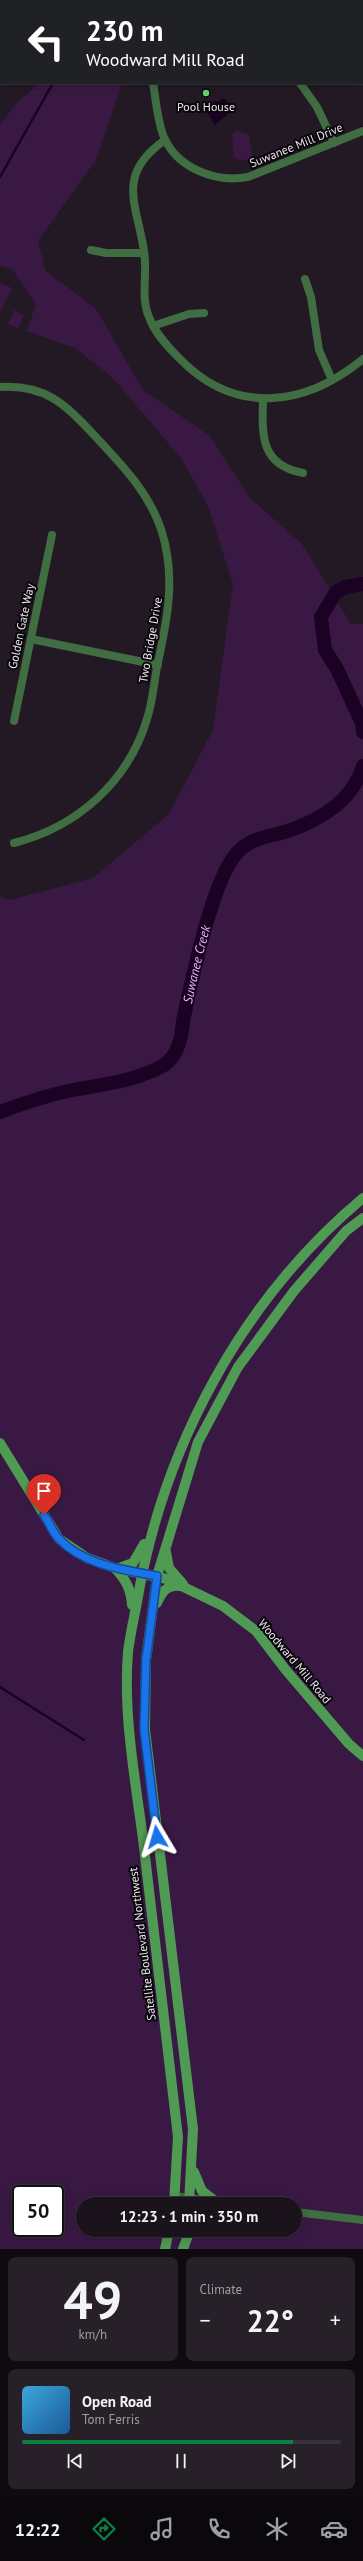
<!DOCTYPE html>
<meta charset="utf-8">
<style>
:root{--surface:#1a131c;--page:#272029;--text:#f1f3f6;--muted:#9f9ea3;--line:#38323b;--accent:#0b8043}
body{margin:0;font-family:"PT Sans",sans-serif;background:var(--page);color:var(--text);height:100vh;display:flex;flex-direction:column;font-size:15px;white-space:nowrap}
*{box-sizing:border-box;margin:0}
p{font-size:13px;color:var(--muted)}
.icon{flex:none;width:22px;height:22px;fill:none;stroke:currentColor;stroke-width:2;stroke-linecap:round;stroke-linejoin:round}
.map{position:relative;height:2249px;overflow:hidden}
.sheet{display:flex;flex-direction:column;gap:8px;padding:8px;background:#0e0a0f;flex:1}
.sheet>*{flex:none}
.top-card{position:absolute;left:0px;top:0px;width:363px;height:84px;box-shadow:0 2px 10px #0003,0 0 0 1px var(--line);background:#202124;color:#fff;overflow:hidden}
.speed{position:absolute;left:12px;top:2185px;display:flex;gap:8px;font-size:20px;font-weight:700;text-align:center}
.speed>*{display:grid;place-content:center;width:52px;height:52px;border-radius:50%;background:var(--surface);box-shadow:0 2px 10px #0003,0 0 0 1px var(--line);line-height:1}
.speed .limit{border:2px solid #111;border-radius:6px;background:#fff;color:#111}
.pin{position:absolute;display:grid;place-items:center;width:34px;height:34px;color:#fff;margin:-41px -17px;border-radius:50% 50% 50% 0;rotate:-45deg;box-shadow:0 0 4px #0007}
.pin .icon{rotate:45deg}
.me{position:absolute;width:44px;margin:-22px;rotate:353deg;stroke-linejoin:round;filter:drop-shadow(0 0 3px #0008)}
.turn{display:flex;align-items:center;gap:14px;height:84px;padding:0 20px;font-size:18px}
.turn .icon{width:52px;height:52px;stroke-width:2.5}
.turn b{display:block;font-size:28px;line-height:34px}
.big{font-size:30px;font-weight:700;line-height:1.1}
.sheet .widget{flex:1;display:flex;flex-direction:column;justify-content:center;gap:6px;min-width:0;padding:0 14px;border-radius:8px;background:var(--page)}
.sheet .dial{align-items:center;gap:0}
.dial b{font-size:52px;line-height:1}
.song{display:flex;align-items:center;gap:12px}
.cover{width:48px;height:48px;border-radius:6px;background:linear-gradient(135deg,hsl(200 70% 55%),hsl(210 70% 35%))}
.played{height:4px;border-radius:2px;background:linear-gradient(90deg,var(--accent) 85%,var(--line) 85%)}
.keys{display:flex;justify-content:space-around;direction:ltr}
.heat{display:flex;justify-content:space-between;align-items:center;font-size:22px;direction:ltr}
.sheet .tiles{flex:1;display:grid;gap:8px;grid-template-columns:1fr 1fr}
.widget:last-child{grid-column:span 2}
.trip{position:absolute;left:76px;top:2197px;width:226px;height:40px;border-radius:20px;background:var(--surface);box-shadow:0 2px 10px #0003,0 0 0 1px var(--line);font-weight:700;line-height:40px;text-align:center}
.dock{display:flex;height:64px;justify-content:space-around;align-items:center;background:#0a080b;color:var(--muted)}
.dock .icon{width:28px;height:28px}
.dock .on{color:var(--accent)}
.dock b{font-size:18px;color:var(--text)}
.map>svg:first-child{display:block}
.green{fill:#391943;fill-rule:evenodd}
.water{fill:#1b0123}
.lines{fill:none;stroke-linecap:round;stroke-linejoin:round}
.stream{stroke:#1b0123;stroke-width:2.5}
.river{stroke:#1b0123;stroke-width:14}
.street{stroke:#406d41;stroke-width:8}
.secondary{stroke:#509b53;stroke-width:10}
.route-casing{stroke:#114b97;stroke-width:10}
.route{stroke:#1a73e8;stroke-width:7}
.poi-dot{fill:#62d469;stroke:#09060b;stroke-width:1.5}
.labels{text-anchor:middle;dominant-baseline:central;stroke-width:4;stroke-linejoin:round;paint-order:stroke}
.poi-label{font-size:12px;fill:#ece6ee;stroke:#09060b}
.street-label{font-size:12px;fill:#ece6ee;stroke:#09060b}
.water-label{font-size:13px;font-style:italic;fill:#e8baf7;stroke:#09060b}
</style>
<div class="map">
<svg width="363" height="2249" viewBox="0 0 363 2249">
<rect width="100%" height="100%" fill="#221925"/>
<g class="green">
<path d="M41,83h81l-26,77 -58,81 7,29 51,39 47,81 67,46 40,62 52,46 49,80h12v1625h-363v-1353l10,4 83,-22 76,-64 44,-84 20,-146 -25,-78 -27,-48 -70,-82 -36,-28 -48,-17 9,-27 -24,-35 -12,-3v-141l19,-25zM21,2194h34v34h-34zM83,2204h212v26h-212z"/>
<polygon points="237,131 249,134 252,158 242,161 234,158 232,135"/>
<polygon points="0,283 12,288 0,313"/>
<polygon points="14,310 24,315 18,328 8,324"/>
</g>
<polygon class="water" points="223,98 235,108 215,125 207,112 213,101 219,101"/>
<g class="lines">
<g class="stream">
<polyline points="0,177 53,83"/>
<polyline points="0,1687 84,1740"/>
</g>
<g class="river">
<polyline points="363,584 346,587 336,592 321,617 325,650 337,669 362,723 363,732"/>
<path id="s1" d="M0,1112c24,-9 48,-17 73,-22 30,-6 64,-9 91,-25 14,-9 18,-29 19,-44 9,-41 28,-137 53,-167 14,-17 33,-17 52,-23 34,-12 64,-30 75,-65"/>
</g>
<g class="street">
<polyline points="63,0 64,1"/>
<polyline points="271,1 271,0"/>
<polyline points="0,18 1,19"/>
<path d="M153,83c3,17 4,35 10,52 13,33 52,48 85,42l115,-46"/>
<polyline points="300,83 317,107 334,143"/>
<path d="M165,140c-50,35 -28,64 -21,111 4,22 -4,45 5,66 6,16 18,29 30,41 56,58 125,49 184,1"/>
<polyline points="91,250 106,253 144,253"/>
<polyline points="305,279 311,297 319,350 332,380"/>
<polyline points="153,326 189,314 204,313"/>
<path d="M0,387c45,-3 65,17 94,48 27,29 54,56 67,94 15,46 7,88 -3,133 -4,19 -5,39 -11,57 -19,63 -70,108 -133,124"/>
<path d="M263,399c-1,36 -3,66 40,74"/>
<polyline points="31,639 158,665"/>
<polyline points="14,721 52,535"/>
<polyline points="175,2196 237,2204"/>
<polyline points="295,2212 363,2220"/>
</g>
<g class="secondary">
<polyline points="0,1443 59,1539 87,1558 115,1568 167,1579 223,1606 256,1631 285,1669 349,1744 363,1756"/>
<polyline points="166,1552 169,1568 183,1584"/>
<path d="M115,1568c11,12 16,21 17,37"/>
<polyline points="119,1568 133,1563 144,1544"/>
<path d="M157,1603c5,-11 10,-19 23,-17"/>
<polyline points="194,2172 202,2191 215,2201"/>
<path d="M174,2204l4,-67c-12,-99 -23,-199 -35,-298 -8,-61 -20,-125 -15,-187 2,-17 6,-34 9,-50 26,-155 105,-303 226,-404"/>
<polyline points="189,2204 193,2129 145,1729 146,1660 157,1576 198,1442 238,1367 294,1291 346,1231 363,1218"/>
<polyline points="165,2249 169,2230"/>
<polyline points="183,2249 190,2230"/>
</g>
</g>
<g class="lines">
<g class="route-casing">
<path id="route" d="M44,1515c5,7 9,18 15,24 25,26 65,31 98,37l-11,84 -2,69 13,108"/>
</g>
<use href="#route" class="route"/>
</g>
<circle class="poi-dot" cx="206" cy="93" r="4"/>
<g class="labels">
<g class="poi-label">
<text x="206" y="106">Pool House</text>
</g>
<g class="street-label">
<text transform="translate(296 145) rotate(-22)">Suwanee Mill Drive</text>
<text transform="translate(21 626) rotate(-78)">Golden Gate Way</text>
<text transform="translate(150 640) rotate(-80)">Two Bridge Drive</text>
<text transform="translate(295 1661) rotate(50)">Woodward Mill Road</text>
<text transform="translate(142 1944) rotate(-97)">Satellite Boulevard Northwest</text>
</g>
<g class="water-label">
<text stroke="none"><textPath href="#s1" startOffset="279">Suwanee Creek</textPath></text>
</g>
</g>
</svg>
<div class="speed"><div class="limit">50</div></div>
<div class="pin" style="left:44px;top:1515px;background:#d93025"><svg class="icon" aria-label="arrive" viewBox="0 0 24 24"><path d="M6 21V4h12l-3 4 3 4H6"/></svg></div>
<svg class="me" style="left:157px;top:1837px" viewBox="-20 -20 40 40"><path d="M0-17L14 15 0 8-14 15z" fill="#1a73e8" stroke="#fff" stroke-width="4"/></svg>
<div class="trip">12:23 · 1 min · 350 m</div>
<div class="top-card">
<div class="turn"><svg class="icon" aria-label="left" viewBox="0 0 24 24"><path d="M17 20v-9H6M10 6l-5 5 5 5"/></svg><div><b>230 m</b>Woodward Mill Road</div></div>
</div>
</div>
<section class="sheet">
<div class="tiles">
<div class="widget dial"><b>49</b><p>km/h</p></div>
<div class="widget"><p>Climate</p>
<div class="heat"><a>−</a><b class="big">22°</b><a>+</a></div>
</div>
<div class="widget">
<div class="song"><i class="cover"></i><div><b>Open Road</b><p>Tom Ferris</p></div></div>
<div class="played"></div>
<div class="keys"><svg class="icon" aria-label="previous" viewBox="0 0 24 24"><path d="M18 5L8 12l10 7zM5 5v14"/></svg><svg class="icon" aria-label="pause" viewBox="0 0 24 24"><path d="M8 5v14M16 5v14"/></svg><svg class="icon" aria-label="next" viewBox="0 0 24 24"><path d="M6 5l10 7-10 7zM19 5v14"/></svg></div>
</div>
</div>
</section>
<nav class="dock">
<b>12:22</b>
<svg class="icon on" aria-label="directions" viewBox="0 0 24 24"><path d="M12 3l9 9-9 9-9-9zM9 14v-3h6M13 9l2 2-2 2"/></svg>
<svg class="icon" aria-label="music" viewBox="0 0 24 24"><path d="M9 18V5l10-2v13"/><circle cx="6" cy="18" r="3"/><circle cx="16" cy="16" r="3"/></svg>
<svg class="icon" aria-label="phone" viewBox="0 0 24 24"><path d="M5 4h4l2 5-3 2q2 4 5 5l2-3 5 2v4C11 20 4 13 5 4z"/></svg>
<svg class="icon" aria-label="climate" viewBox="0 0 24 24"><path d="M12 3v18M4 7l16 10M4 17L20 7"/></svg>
<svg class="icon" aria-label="car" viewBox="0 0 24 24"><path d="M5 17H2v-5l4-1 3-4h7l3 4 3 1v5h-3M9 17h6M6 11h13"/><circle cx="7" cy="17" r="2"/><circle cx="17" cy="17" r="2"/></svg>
</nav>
